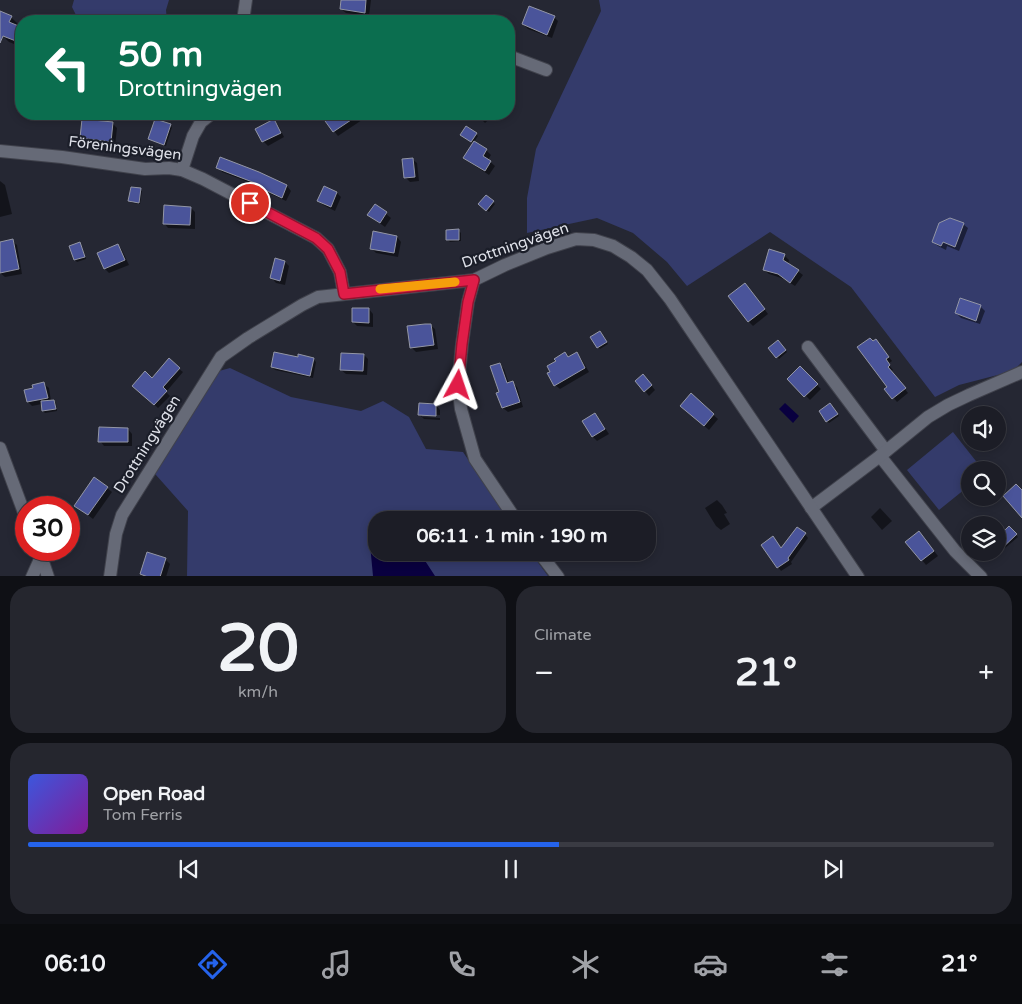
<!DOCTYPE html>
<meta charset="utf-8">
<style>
:root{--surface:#1c1d26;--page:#25262e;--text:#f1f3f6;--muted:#a0a2a7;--line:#3a3b43;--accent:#2563eb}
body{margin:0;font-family:"Varela Round",sans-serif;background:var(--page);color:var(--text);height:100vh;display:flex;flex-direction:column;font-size:19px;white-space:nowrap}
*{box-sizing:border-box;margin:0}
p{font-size:16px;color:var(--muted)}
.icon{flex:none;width:28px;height:28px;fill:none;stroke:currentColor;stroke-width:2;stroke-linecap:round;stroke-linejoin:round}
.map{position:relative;height:576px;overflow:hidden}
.drawer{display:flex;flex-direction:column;gap:10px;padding:10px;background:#0f1015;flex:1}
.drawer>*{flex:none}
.guide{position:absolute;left:15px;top:15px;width:500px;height:105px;border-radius:20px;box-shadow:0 2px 8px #0003,0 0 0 1px var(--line);background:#0b6e4f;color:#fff;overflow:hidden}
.controls{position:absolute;left:961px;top:406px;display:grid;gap:10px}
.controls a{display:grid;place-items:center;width:45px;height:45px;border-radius:50%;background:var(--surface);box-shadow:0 2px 8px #0003,0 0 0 1px var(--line);font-size:25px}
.speed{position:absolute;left:15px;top:496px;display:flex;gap:10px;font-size:25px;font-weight:700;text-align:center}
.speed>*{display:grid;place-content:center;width:65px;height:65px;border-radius:50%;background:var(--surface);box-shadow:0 2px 8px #0003,0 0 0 1px var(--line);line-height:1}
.speed .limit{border:8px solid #d22;background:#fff;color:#111}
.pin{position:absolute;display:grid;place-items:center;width:42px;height:42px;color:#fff;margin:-21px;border:2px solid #fff;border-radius:50%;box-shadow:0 1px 5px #0007}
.me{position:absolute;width:55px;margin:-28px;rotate:5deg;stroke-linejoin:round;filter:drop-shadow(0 0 4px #0008)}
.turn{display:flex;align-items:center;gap:18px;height:105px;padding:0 20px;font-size:22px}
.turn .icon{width:65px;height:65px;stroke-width:2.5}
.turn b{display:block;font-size:35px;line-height:42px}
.big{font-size:38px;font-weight:800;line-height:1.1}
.drawer .tile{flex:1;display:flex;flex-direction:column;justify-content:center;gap:8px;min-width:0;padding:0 18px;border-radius:20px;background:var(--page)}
.drawer .dial{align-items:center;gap:0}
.dial b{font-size:65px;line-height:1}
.song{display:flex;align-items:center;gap:15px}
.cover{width:60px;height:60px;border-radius:8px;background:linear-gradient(135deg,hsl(230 70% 55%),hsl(290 70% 35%))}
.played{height:5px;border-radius:2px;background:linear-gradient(90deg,var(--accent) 55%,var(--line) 55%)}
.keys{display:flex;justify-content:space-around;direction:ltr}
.heat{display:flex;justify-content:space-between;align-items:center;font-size:28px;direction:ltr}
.drawer .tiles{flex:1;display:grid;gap:10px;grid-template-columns:1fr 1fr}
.tile:last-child{grid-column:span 2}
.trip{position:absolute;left:368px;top:511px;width:288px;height:50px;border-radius:20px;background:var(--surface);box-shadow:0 2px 8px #0003,0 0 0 1px var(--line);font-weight:800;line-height:50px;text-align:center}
.tabs{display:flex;height:80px;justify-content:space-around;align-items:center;background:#0b0c0f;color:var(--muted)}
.tabs .icon{width:35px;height:35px}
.tabs .selected{color:var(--accent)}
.tabs b{font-size:22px;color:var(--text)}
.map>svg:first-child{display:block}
.green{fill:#343b6b}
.water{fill:#09003f}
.shadow{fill:#0007}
.building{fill:#4a549a;stroke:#9396a5}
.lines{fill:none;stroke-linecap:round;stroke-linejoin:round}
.minor-casing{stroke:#40424c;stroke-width:14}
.minor{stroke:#666a77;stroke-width:12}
.route-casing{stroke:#92132f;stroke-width:12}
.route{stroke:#e11d48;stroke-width:9}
.slow{stroke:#f59e0b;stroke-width:9}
.labels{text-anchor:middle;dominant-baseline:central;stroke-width:4.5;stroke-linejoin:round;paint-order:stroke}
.street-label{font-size:15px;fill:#dfe1e9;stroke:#1b1e29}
</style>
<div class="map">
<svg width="1022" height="577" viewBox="0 0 1022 577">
<rect width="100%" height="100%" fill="#252733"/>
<g class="green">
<polygon points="74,0 169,0 166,10 167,21 79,21 72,7"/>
<polygon points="599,0 1022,0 1022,362 1013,371 959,385 935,397 851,287 770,232 687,286 667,262 633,233 597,218 527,233 527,198 536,149 601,11"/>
<polygon points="230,368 291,397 361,411 383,401 409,417 426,449 463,452 509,520 376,520 376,552 531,553 548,576 187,576 188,511 148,466 208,374"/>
<polygon points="953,432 983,470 970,470 970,485 939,510 907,470"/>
</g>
<g class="water">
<polygon points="785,403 799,416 793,423 779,409"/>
<polygon points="376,522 376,552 420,553 435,576 373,576 370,544"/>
</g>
<g class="shadow">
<polygon points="343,0 371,0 369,16 346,13 341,9"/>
<polygon points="0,13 11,17 18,24 17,26 21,28 21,52 18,49 19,46 9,42 0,33"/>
<polygon points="334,17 342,19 344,21 333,21"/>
<polygon points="554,17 558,21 552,38 528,29 523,24"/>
<polygon points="186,18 209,21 186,21"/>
<polygon points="324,114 357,114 362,120 338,136 334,131 323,115"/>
<polygon points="476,114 495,114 485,123"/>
<polygon points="274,121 278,125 284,137 268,146 263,141 257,129"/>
<polygon points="112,123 117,128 115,146 86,143 81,138"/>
<polygon points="170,125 172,127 166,146 151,140 149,139"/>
<polygon points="467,128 478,136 474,142 486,150 491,155 488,160 495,166 489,175 469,162 465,158 474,143 464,136"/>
<polygon points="412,159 417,163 419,181 410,182 405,177"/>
<polygon points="218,167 258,173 287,186 291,191 286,201 260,189 256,185 222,172"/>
<polygon points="0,181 5,185 12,214 0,217"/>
<polygon points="140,190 142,191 140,204 132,203 130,201"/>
<polygon points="337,193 341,197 335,211 323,205 319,201"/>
<polygon points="486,196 495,204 489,212 480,204"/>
<polygon points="375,205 391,218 385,227 374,219 369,215"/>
<polygon points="191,208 195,212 195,229 168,228 164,223"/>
<polygon points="963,224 968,228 959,251 947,246 946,250 938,246 933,242"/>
<polygon points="459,231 461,233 461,241 450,242 448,240"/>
<polygon points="397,237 401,242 398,257 376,253 371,248"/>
<polygon points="12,241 17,245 22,274 5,277 0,273 0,243"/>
<polygon points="80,244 81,246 86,259 77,262 75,260 71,247"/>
<polygon points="118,245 122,250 129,265 109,273 105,269"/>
<polygon points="784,255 789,260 788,264 803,275 795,286 784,279 769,274 764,270"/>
<polygon points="285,262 289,266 285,285 276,283 272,278"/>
<polygon points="749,289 768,314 753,326 748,321"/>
<polygon points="980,306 985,311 980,324 961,318 956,313"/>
<polygon points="369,309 373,314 373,327 357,326 353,322"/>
<polygon points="430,325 435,329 438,349 416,352 412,348"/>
<polygon points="601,334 608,344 600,349 592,337"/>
<polygon points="778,342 787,352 779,359 770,348"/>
<polygon points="879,345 892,361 888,364 893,370 891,371 908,393 897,402 886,389 889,387"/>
<polygon points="565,354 569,358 576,354 581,358 589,372 560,389 555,385 552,372 557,361"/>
<polygon points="364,355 368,359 367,375 346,374 341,370"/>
<polygon points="299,359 313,359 316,362 313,378 275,370 272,367"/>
<polygon points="499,364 504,369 509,384 512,383 517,387 523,407 508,412 503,408 500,393"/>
<polygon points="800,368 821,389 810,400 789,379"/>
<polygon points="179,369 183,372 166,392 170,396 158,408 134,385"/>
<polygon points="647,380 655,390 649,396 645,391"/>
<polygon points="44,384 49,388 51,401 54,401 56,403 57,411 45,413 43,411 42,404 32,406 28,402 34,389"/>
<polygon points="691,395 718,419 709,430 686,410"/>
<polygon points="436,405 440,410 440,415 422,414 422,417 440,418 440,420 424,419 419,414"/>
<polygon points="832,407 839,416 829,423 820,412"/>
<polygon points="594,414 599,419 609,434 597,441 593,437 583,421"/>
<polygon points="128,429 132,434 132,446 104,446 100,441"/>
<polygon points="107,488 112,492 93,519 75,505"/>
<polygon points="717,500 722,505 727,513 724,514 730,524 721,530 716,526 705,508"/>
<polygon points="50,501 70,504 75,509 71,530 69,530 69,508 49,508"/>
<polygon points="880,508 892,521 882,530 871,517"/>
<polygon points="1009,528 1018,537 1004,549 998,542 998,539"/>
<polygon points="805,534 808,538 791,562 792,564 781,571 762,545 773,538 782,550"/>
<polygon points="923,537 938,556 926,565 907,542"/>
<polygon points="165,559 170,564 166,577 145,577 141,573"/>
</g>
<g class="building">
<polygon points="341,0 366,0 365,13 340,9"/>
<polygon points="529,6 555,16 547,35 522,24"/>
<polygon points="0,11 12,16 9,22 21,27 21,43 3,36 0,43"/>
<polygon points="320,114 360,114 333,132"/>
<polygon points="82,119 113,122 111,142 80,138"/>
<polygon points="155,119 171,124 164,145 148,139"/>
<polygon points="274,119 281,133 262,142 255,129"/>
<polygon points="466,126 477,133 471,142 460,135"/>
<polygon points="474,141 487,149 483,156 491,161 485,171 463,158"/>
<polygon points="220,157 259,172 287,185 282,198 254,185 255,183 216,168"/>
<polygon points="413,158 415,177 404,178 402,159"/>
<polygon points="324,186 337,192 331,207 317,201"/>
<polygon points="131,187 141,188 139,203 128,201"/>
<polygon points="486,195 494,201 486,211 478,204"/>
<polygon points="375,204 387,212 380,223 367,215"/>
<polygon points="164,205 191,207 190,225 163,224"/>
<polygon points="950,218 964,223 955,247 943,242 941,246 932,242 939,223"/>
<polygon points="459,229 459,240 446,240 446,230"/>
<polygon points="373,231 397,236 394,253 370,249"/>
<polygon points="13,239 19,269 0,273 0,242"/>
<polygon points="80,242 85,257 74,260 69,246"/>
<polygon points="118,244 125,260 104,269 97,253"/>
<polygon points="769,249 785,254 783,260 799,270 790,283 778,274 763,270"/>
<polygon points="275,258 285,261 280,281 270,278"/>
<polygon points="745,283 765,309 748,322 728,296"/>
<polygon points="960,298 981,305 976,321 955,313"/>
<polygon points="352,308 369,308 369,323 352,322"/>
<polygon points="425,324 431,324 434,345 410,348 407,326"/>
<polygon points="600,331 607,342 597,348 590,337"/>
<polygon points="870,338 873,341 876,339 889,357 886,359 890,365 888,367 906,388 892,399 884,389 887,387 857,347"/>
<polygon points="778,340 786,350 776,358 768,348"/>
<polygon points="274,352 298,357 298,354 314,358 310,376 271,367"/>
<polygon points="565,352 568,357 577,352 585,368 554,386 547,373 550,372 547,366 556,361 554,359"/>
<polygon points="341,353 364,354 363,371 340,370"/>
<polygon points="169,358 180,368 163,387 167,391 154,405 132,386 145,371 152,378"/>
<polygon points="500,363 507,383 513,381 520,402 502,408 496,393 499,392 490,366"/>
<polygon points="800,366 818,384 804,397 787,379"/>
<polygon points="643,374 652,385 644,392 635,381"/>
<polygon points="44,382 48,398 27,402 24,390 33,388 32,385"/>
<polygon points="691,393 714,414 704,426 680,406"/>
<polygon points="54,400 56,409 42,411 41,401"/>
<polygon points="419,403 436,404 436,416 418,415"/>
<polygon points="830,403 838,414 826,422 819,411"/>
<polygon points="595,413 605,429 592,437 582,421"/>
<polygon points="99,427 128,428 128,442 98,442"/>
<polygon points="94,477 108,487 88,515 74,506"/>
<polygon points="1016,484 1022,490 1022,518 1003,496"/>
<polygon points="1009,526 1017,534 998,552 998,537"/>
<polygon points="797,527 806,533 788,558 789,560 777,568 761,545 773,536 781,548"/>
<polygon points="919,531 934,551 921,561 905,542"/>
<polygon points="147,552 166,558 160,577 148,577 140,574"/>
</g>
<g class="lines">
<g class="minor-casing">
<g id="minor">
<polyline points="243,21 246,0"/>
<polyline points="509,56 546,70"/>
<polyline points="0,151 62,157 145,169 169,168 182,170 203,179 316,238 328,249 340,272 344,294"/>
<polyline points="182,170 193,136 201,122 211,114"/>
<polyline points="474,280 468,302 462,344 458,385 461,409 475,459 516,520"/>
<polyline points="808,347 886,451"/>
<polyline points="0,448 26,518"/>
<polyline points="880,456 955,551 981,577"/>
<polyline points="811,508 880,456 928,417 948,405 969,395 1022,372"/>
<polyline points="39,550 48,577"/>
<polyline points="539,552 558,577"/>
<polyline points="32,577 41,557"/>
<polyline points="110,577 116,534 122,515 221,357 248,338 302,305 318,297 474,280 505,265 547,248 576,239 594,240 613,246 631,257 647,270 670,299 858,577"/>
</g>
</g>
<use href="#minor" class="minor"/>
</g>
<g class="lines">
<g class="route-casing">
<polyline id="route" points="250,203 316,238 328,249 340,272 344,294 474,280 468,302 462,344 458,385"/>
</g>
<use href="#route" class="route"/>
<polyline class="slow" points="380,289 455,282"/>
</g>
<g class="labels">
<g class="street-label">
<text transform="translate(125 148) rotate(7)">Föreningsvägen</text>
<text transform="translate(515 245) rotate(-19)">Drottningvägen</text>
<text transform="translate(147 444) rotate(-58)">Drottningvägen</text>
</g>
</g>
</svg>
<div class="controls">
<a><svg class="icon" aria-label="sound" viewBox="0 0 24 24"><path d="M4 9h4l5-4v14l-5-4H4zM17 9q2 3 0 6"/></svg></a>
<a><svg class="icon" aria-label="search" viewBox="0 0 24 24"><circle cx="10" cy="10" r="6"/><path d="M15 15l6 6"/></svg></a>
<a><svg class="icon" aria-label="layers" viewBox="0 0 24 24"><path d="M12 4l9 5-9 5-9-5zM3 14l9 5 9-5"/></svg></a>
</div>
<div class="speed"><div class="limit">30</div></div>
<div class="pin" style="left:250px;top:203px;background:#d93025"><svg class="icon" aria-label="arrive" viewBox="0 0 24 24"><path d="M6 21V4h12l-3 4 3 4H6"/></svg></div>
<svg class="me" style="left:458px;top:385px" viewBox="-20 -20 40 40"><path d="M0-17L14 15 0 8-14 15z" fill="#e11d48" stroke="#fff" stroke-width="4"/></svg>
<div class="trip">06:11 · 1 min · 190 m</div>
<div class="guide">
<div class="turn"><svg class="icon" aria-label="left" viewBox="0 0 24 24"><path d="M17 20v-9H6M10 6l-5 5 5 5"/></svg><div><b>50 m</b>Drottningvägen</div></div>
</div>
</div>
<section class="drawer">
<div class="tiles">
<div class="tile dial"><b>20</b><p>km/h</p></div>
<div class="tile"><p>Climate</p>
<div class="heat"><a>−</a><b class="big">21°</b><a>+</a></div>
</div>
<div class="tile">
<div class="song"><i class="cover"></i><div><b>Open Road</b><p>Tom Ferris</p></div></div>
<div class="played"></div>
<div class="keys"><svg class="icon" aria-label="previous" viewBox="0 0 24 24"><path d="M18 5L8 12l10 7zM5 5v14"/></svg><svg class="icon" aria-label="pause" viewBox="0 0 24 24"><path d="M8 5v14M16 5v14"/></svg><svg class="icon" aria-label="next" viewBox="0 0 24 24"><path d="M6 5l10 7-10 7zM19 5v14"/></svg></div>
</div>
</div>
</section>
<nav class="tabs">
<b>06:10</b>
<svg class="icon selected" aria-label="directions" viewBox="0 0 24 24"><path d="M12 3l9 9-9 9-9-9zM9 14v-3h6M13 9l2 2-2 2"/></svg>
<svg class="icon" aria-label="music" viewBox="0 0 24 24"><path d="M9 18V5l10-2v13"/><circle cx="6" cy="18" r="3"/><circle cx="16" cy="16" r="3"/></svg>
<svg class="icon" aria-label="phone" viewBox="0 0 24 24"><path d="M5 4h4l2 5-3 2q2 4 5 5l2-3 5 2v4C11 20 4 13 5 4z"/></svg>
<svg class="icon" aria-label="climate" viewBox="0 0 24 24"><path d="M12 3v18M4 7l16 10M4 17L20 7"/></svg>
<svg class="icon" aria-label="car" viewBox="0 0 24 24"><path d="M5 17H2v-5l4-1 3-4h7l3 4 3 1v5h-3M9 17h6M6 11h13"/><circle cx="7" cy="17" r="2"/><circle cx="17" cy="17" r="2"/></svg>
<svg class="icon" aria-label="filters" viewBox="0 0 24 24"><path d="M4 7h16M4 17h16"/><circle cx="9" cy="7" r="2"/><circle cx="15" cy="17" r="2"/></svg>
<b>21°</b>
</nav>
